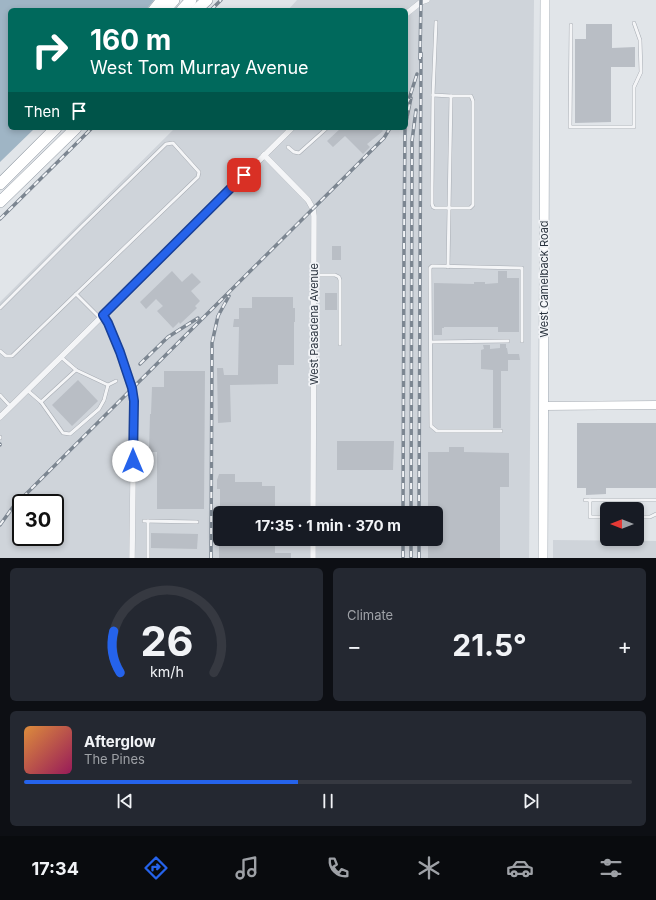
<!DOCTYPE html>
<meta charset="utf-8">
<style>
:root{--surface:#171b24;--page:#242831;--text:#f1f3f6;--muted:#9ea1a6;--line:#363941;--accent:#2563eb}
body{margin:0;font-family:Inter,sans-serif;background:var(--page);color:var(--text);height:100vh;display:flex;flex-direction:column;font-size:15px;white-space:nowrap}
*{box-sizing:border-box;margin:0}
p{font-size:13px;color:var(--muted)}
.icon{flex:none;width:22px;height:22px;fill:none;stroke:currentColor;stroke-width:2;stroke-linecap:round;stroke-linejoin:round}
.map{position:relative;height:558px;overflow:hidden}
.details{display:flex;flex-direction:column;gap:10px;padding:10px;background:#0d0f14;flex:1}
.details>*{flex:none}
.banner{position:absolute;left:8px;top:8px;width:400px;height:122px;border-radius:6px;box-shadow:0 2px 6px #0003;background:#00695c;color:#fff;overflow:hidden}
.needle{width:26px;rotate:270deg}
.buttons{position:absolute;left:600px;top:502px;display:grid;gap:8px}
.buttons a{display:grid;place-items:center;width:44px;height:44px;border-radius:6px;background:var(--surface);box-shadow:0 2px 6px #0003;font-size:20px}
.speed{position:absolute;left:12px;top:494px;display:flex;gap:8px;font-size:20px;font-weight:700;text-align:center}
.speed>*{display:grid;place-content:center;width:52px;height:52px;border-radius:50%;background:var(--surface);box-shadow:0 2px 6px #0003;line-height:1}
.speed .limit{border:2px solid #111;border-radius:6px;background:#fff;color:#111}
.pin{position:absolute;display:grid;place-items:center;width:34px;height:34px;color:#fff;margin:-17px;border-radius:8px;box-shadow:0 2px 6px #0006}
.me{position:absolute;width:44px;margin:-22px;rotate:0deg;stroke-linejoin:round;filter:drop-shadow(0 0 3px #0008)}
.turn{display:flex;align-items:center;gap:14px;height:84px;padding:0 16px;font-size:18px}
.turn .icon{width:52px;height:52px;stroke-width:2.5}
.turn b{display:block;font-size:28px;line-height:34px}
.then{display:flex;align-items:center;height:38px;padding:0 16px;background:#0003;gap:8px;font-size:15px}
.big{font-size:30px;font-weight:700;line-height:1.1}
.details .card{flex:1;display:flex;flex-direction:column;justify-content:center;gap:6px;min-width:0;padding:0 14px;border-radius:6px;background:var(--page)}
.details .dial{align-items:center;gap:0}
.dial svg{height:104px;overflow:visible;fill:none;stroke:var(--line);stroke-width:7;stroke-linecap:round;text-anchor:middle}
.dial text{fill:var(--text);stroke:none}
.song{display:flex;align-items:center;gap:12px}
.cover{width:48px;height:48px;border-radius:6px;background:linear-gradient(135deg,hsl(30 70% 55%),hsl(330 70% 35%))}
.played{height:4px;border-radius:2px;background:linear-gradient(90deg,var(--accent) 45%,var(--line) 45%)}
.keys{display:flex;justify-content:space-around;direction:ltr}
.heat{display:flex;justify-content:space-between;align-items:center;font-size:22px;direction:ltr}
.details .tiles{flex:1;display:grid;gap:10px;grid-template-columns:1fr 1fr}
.card:last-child{grid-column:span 2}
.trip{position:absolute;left:213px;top:506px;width:230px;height:40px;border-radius:6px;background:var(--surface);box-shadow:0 2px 6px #0003;font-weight:700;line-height:40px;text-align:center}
.menu{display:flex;height:64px;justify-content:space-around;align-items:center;background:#090b0e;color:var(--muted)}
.menu .icon{width:28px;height:28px}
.menu .current{color:var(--accent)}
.menu b{font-size:18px;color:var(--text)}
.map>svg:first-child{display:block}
.built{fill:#cfd4da;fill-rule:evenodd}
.water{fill:#9fb5c5}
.building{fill:#b9bec5}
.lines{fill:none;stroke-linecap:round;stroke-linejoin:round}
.lane-casing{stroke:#a7acb3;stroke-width:4}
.street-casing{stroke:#a7acb3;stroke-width:6}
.secondary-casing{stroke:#a7acb3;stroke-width:9}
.primary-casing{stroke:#a1aab3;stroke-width:10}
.highway-casing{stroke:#8a939e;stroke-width:12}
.lane{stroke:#f4f5f7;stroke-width:3}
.street{stroke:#f4f5f7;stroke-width:5.5}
.secondary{stroke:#fff;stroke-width:8}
.primary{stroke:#fff;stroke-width:9}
.highway{stroke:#fff;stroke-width:11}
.rail-casing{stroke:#7c8691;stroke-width:3.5}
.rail{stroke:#f1f3f6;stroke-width:2;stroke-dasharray:6;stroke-linecap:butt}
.route-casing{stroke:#184099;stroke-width:10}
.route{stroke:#2563eb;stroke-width:7}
.labels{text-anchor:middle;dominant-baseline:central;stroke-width:3.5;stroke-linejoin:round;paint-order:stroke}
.street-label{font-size:11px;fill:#2b343f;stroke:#f1f3f6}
</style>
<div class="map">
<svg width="656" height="558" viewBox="0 0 656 558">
<rect width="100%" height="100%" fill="#e1e5e9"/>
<g class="built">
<path d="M297,0h237l-5,558h-529v-256l175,-174h231v-118h-118zM21,503h34v34h-34zM220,513h216v26h-216z"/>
<polygon points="553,540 656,541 656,558 553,558"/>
</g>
<polygon class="water" points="0,0 154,0 146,10 10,10 10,128 35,128 0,162"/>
<g class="building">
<polygon points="586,24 612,24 612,48 635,47 635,67 611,67 611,122 575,123 575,39 586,39"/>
<polygon points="341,128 384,128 382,130 383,131 367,144 370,147 363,154 345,136 333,147 327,141"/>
<rect x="332" y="246" width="9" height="14"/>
<polygon points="172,271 182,282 192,273 201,282 191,291 200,301 195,306 197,308 180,324 179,322 173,328 157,311 163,306 156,299 146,309 140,302"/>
<polygon points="498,271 507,271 507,278 519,278 519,332 498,332 498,327 444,327 444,328 442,328 442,335 434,335 434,283 474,284 474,282 485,282 485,284 498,283"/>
<rect x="325" y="293" width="12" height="17"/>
<polygon points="252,297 293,297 293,308 295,308 295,322 294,322 294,365 278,365 278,384 230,385 231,422 218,423 217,368 223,368 224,375 238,375 239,327 233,327 234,319 239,319 239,308 252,308"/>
<polygon points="500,344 506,344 506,348 507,348 508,354 519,354 520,360 508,360 508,371 501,371 501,428 493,428 493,370 481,369 481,350 484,349 483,345 490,345 490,349 500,348"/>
<polygon points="164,371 205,371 204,509 157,509 157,452 149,452 150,414 151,414 152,387 164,387"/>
<polygon points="78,380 98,401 72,426 52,405"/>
<polygon points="577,423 656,423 656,488 606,488 606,494 586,495 586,488 577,488"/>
<polygon points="337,441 394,441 393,470 337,470"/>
<polygon points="449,447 464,447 464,452 509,453 509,487 500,487 500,558 428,558 428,539 436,539 436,513 428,513 428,452 449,452"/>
<polygon points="219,474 235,474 235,482 262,482 262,486 275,486 275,513 220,513 220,489 217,489 217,480"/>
<polygon points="151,533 198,534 197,549 151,548"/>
<polygon points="219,539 275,539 275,553 291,553 291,558 219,558"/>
</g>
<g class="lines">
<g class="lane-casing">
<g id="lane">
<polyline points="436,22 433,95 451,96 448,267"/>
<polyline points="571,25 570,127 634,127 634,87 641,72 640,40 634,23"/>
<polyline points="433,95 432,188 432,204 433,207 435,208 470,208 473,205 473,101 471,96 451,96"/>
<polyline points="288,147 294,152 299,153 327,128"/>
<polyline points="314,275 335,275 339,277 340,280 340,344"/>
<polyline points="0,308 82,226 166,144 173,143 199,172 198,177 76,294"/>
<polyline points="431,342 508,341"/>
<polyline points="0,351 6,356 12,356 76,294 100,318"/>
<polyline points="61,357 76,370"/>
<polyline points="27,390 41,402 76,370 108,385 116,381"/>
<polyline points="0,395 11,407"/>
<polyline points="41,402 63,433 70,434 99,409 104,400 108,385"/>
<polyline points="501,431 437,431 431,426 430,268 432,266 522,268 522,341"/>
<polyline points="0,437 0,438"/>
<polyline points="585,500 656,500"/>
<polyline points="590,500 590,517 607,517"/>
<polyline points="637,517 650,517 656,514"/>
<polyline points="144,521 197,522"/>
<polyline points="148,558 148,521"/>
</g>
</g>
<g class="street-casing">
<g id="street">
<polyline points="406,14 421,2 427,0"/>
<polyline points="264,155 308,200 313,209 314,216 313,513"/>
<polyline points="103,315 108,323 120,352 132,388 134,401 132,558"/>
<polyline points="0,417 61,357 292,128"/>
<polyline points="313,558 313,539"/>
</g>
</g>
<g class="secondary-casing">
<polyline id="secondary" points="544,406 656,405"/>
</g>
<g class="primary-casing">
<polyline id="primary" points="543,558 545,0"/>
</g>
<g class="highway-casing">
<g id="highway">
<polyline points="154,10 162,0"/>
<polyline points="165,10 174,0"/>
<polyline points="182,10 191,0"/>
<polyline points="196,10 207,0"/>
<polyline points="0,184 56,128"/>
<polyline points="0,202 76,128"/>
</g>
</g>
<use href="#lane" class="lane"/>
<use href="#street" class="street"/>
<use href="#secondary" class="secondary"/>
<use href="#primary" class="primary"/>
<use href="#highway" class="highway"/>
<g class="rail-casing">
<g id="rail">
<polyline points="211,10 221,0"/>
<polyline points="420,59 421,0"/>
<polyline points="406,104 409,99 417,74"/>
<polyline points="406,122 411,98"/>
<polyline points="0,219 92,128"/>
<polyline points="140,364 168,337 198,318"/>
<polyline points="0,445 0,444"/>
<polyline points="403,513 404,244 405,128"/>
<polyline points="411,513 412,141 416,110"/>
<polyline points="419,513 421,53"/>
<polyline points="0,525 13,507 384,138 390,128"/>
<polyline points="403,539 403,558"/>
<polyline points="411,539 411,558"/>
<polyline points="211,558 212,343 218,316 229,296"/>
<polyline points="419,558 419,539"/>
</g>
</g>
<use href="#rail" class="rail"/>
</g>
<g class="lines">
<g class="route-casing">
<polyline id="route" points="133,461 134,401 132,388 120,352 108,323 103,315 244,175"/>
</g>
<use href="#route" class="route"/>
</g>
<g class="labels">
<g class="street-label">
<text transform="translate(544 279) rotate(-90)">West Camelback Road</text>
<text transform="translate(314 324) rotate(-90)">West Pasadena Avenue</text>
</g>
</g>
</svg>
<div class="buttons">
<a><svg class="needle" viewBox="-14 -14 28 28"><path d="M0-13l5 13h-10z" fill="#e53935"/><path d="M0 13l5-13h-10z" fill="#9ea1a6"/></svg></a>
</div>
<div class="speed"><div class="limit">30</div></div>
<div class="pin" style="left:244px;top:175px;background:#d93025"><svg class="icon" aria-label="arrive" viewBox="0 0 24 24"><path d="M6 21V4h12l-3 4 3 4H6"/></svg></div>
<svg class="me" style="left:133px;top:461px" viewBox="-20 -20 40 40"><circle r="19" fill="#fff"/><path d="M0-13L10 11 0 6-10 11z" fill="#2563eb"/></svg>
<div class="trip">17:35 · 1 min · 370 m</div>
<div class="banner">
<div class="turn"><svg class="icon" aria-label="right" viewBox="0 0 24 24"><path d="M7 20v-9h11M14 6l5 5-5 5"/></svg><div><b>160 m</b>West Tom Murray Avenue</div></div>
<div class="then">Then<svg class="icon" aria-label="arrive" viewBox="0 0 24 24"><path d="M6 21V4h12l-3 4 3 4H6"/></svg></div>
</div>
</div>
<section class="details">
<div class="tiles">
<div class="card dial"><svg viewBox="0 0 100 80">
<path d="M14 69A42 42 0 1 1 86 69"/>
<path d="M14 69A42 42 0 0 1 9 37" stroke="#2563eb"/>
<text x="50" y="56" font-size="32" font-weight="700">26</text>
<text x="50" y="72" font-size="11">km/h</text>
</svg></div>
<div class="card"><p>Climate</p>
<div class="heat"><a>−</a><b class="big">21.5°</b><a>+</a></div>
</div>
<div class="card">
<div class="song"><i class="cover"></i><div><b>Afterglow</b><p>The Pines</p></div></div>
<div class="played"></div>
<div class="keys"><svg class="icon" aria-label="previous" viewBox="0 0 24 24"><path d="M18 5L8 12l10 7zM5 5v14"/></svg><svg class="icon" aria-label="pause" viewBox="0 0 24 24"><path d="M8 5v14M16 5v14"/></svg><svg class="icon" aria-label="next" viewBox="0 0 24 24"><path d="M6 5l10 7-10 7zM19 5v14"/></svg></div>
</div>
</div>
</section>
<nav class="menu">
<b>17:34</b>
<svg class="icon current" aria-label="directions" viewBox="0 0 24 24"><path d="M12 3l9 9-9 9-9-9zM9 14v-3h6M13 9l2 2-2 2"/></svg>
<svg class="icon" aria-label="music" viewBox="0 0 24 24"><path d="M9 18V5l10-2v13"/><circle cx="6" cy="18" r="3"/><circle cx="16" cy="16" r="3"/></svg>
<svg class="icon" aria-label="phone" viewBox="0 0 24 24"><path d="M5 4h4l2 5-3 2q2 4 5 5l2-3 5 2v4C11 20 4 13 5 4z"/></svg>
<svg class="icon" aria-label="climate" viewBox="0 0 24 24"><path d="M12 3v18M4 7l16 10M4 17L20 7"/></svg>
<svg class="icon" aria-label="car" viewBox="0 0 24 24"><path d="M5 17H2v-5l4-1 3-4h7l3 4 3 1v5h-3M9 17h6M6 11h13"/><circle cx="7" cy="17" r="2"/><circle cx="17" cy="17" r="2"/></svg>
<svg class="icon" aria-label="filters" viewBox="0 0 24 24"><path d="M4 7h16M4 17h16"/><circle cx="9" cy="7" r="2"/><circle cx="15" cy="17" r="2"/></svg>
</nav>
